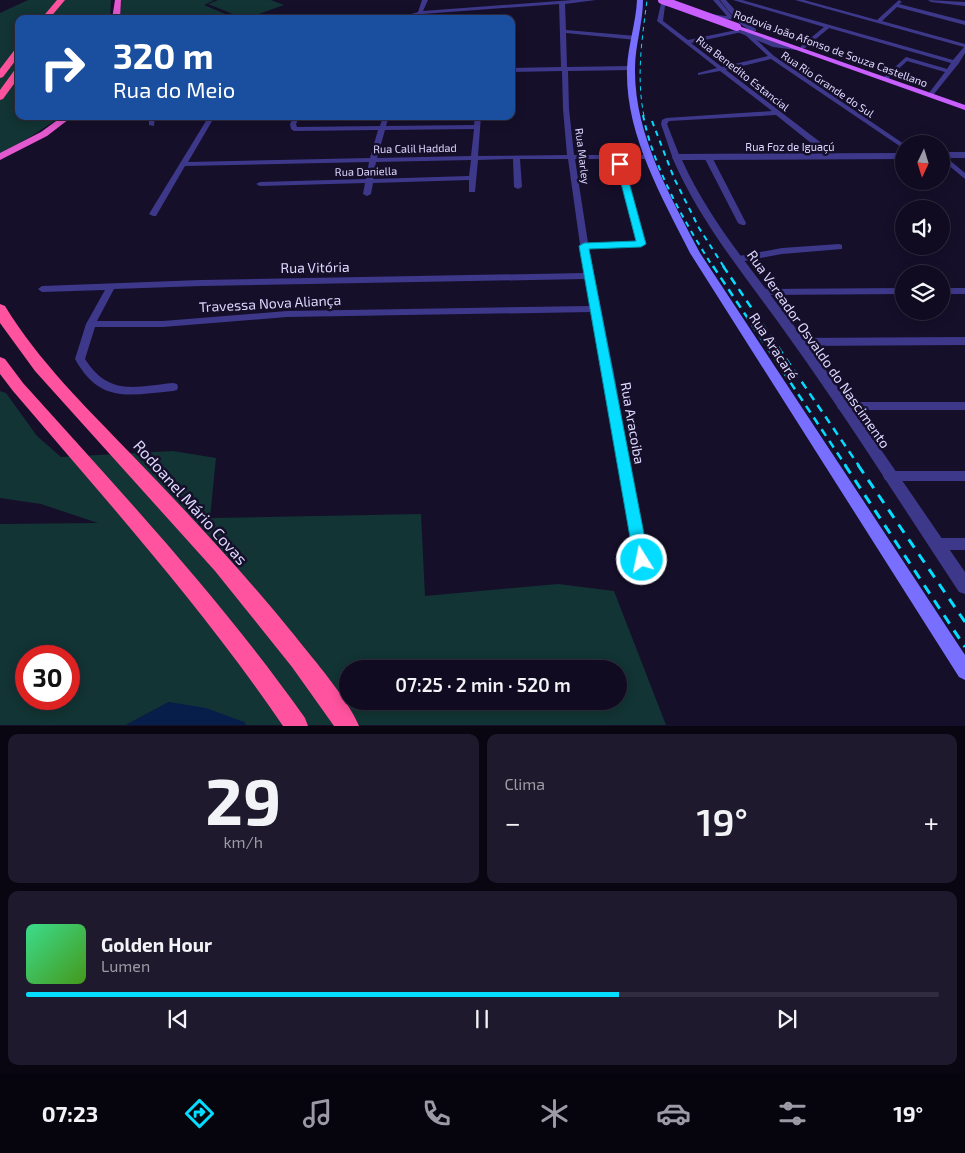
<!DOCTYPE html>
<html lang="pt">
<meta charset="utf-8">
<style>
:root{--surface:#100b20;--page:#1e192d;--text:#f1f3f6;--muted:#9c9ba5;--line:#302b3e;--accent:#04ddff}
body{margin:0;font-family:"Exo 2",sans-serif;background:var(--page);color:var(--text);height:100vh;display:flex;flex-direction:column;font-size:19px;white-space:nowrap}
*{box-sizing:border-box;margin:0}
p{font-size:16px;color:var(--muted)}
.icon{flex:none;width:28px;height:28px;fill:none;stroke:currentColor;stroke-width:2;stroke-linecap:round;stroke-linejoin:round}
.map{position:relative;height:726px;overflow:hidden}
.drawer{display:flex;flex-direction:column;gap:8px;padding:8px;background:#090612;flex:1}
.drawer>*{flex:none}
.top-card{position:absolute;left:15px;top:15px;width:500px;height:105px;border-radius:10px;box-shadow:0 2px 12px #0003,0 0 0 1px var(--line);background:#1a4fa0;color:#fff;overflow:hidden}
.needle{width:32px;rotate:184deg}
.fabs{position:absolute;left:895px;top:135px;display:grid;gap:10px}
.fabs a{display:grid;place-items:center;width:55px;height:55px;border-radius:50%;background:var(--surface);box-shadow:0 2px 12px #0003,0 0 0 1px var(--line);font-size:25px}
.speed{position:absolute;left:15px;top:645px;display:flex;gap:10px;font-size:25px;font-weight:700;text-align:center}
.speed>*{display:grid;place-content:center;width:65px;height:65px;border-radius:50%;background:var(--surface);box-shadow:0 2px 12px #0003,0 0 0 1px var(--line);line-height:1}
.speed .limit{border:8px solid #d22;background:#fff;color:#111}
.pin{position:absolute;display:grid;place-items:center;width:42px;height:42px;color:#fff;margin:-21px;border-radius:10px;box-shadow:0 2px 8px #0006}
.me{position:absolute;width:55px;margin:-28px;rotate:350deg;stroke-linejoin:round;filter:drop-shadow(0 0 4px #0008)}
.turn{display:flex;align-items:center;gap:18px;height:105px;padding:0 15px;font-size:22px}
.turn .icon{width:65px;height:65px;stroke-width:2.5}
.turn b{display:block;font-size:35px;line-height:42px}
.big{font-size:38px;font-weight:600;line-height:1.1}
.drawer .tile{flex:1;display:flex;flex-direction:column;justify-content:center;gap:8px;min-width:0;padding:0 18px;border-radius:10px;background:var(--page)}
.drawer .dial{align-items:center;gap:0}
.dial b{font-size:65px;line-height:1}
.song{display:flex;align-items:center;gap:15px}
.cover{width:60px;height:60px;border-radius:8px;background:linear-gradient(135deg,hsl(150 70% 55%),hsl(100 70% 35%))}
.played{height:5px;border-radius:2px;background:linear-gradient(90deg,var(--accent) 65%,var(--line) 65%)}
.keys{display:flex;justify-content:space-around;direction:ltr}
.heat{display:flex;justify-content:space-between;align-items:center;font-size:28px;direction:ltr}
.drawer .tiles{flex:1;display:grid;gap:8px;grid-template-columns:1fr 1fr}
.tile:last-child{grid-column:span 2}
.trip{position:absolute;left:339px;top:660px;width:288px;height:50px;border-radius:25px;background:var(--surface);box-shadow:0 2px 12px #0003,0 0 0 1px var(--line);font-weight:600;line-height:50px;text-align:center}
.dock{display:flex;height:80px;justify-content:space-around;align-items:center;background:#06040d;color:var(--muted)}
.dock .icon{width:35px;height:35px}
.dock .active{color:var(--accent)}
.dock b{font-size:22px;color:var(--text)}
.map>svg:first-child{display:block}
.green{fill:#123434;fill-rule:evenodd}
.water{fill:#081e4a}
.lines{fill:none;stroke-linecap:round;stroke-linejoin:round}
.minor{fill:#3e388b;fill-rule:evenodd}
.tertiary{fill:#3e388b;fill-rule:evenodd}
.secondary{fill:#786fff;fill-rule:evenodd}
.primary{fill:#c95fff;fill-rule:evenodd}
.trunk{fill:#e459cf;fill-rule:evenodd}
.motorway{fill:#ff539f;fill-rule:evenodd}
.rail-far3{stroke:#04ddff;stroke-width:1;stroke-dasharray:4.5 4;stroke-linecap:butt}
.rail-far2{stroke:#04ddff;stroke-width:2;stroke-dasharray:5.5 5;stroke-linecap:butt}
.rail-far1{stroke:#04ddff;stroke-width:2.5;stroke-dasharray:8 6;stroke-linecap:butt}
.rail{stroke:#04ddff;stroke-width:3;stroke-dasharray:10 8;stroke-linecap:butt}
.primary-bridge{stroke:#c95fff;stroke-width:8}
.route{fill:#04ddff;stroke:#0390a6}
.labels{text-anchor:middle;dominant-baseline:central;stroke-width:5;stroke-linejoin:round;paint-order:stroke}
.far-street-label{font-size:11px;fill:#ded8ff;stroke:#150f2a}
.street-label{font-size:14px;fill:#ded8ff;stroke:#150f2a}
.near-street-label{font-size:16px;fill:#ded8ff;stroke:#150f2a}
</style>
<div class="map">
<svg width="965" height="726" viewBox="0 0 965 726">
<rect width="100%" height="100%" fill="#150f2a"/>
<g class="green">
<polygon points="28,0 111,0 110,19 19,19 19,116 62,116 30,137 0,154 0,13"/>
<polygon points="121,0 214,0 204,5 237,19 120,19"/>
<polygon points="218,0 271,0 284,5 245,19 208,4"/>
<path d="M0,391l6,2 31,43 24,21 112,-6 43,7 -6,60 211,-4 4,82 133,-12 56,7 52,134h-420l-2,-3 -75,-20 -43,23h-126v-201l98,-1 -57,-19 -41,-6zM26,656h43v43h-43zM348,669h270v32h-270z"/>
</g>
<polygon class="water" points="169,702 206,708 244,722 246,725 126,725"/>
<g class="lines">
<g class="minor">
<path d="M422,0h6l-5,11 150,-11h23l-31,4 1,26 70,6 3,2 -3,2 -70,-7 1,34 64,-1 3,2 -3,2 -63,1 1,38 5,46h74l4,2 -4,2h-25l22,85 -1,2 -55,2 26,131 35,197 -1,4 -5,2 -5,-2 -1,-4 -33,-197 -13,-67 -305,5 -124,10h-68l-10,32c24,37 49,28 88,24l4,1 1,3 -1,3 -4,1c-44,4 -73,13 -98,-32l11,-35 19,-34 -63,2 -4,-3 4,-3 159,-6 383,-7 -16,-114h-48l2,28 -4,2 -4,-2 -1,-28 -35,1 -3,32h-6v-12l-96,3 -2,11 -4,2 -4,-2 2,-11 -105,3 -4,-2 4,-2 106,-3 3,-17 -184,4 -29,50h-3l-4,-2 60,-98h6l-27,46 182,-4 8,-28 -84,1 -3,-2 -1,-5 4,-8h6l-4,8 1,3 83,-1 3,-10h6l-3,10 88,-1 1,-9h6l-3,40 89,-1 -4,-46 -1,-38 -51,1v-4l50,-1 -2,-63 -137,10 -2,5h-4v-3l-12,3h-9l23,-7zM474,129l-3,27 -94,2 8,-28zM575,159h41l20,83 -48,1zM471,160l-2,16 -96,3 3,-17zM585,279l5,27 -303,5 -124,10h-66l17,-32 87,-3z"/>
<path d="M713,0h6l14,17v2c-24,3 -44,-15 -68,-13l-2,15 25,19 53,-11 6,2 27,25 130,88v5l-133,-90 -45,11 111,85v4h-6l-55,-44 -107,6 -2,3 13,33 -7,2 -12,-35 1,-4 4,-2 106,-7 -52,-40 -22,4v-2l19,-5 -60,-47 4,-17c26,-4 42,12 66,12zM742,32l26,24 -46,11 -31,-24z"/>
<polygon points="733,0 742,0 953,60 964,47 795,0 804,0 877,20 899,0 902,2 899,4 965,21 965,25 897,7 882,21 965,44 965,53 959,63 934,94 932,95 929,93 945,72 907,61 889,78 884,77 906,57 947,69 951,63 829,28 805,48 801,48 801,46 824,27"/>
<polygon points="928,0 965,2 965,6 931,2"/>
<polygon points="149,116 155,116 154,126 149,125"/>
<polygon points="941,153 965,173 965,179 941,159"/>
<polygon points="705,155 712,157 746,223 745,225 742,225 738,223 704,157"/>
<polygon points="839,244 842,245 842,249 782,254 739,262 735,259 739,256 782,248"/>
<polygon points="904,288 904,294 764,295 759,292 764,289"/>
<rect x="941" y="288" width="24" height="6"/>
<polygon points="965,337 965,345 799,346 794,342 799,338"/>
<polygon points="842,402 965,402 965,410 842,410 838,409 837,406 838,403"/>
<polygon points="889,471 965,471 965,481 889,481 885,480 883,476 885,472"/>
<polygon points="936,538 965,538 965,550 936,550 932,548 930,544 932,540"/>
</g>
<g class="tertiary">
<path d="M720,0h6l17,19 13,10v2c-13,1 -28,-21 -36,-31z"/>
<polygon points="721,23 725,23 777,43 800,48 796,50 773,47 721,25"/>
<rect x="941" y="152" width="24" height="6"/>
<path d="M904,153v6l-222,1c29,65 79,120 121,178 55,77 108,156 162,234v22l-6,-2c-55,-83 -108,-168 -166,-249 -42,-60 -92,-118 -121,-186l4,-3z"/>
</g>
<path class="secondary" d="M637,0h6c0,23 -8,45 -8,68 -1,67 35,127 65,185l265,402v25l-6,-3 -269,-424c-29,-58 -65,-119 -63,-185 1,-23 9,-45 10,-68z"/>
<polygon class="primary" points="735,26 739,26 965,105 965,110 735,28"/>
<g class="trunk">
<polygon points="115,0 121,0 120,19 112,19"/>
<polygon points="63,116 73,116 47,136 0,160 0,153 41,132"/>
</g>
<g class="motorway">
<polygon points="57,0 65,0 49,19 41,19"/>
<polygon points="19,47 19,56 3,77 0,78 0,69 16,48"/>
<polygon points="19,67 19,77 3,99 0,100 0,90 16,68"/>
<path d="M0,304l5,2c34,56 82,102 127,149 57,59 112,118 163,181 19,24 53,63 64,90h-25l-42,-59 -77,-96 -180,-200 -35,-48z"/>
<path d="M0,357l5,2 18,24c98,109 197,215 282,335l3,8h-25c-81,-119 -177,-226 -270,-335l-13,-17z"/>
</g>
<path class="rail-far3" d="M644,116c-8,-39 -2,-77 3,-116"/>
<g class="rail-far2">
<path d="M643,115c11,55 41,106 70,152"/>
<polyline points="652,121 674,178 699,228 724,267"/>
</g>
<g class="rail-far1">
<polyline points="713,266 846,466"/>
<polyline points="723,266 859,466"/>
</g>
<g class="rail">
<polyline points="845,465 965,647"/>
<polyline points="858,465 965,622"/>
</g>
<polyline class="primary-bridge" points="662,0 737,27"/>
</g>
<polygon class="route" points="620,162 624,164 646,244 641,247 589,249 649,560 647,565 642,567 636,565 634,560 579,246 584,243 636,241 616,164"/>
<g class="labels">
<g class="far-street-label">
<text transform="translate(831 48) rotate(20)">Rodovia João Afonso de Souza Castellano</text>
<text transform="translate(743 73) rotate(38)">Rua Benedito Estancial</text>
<text transform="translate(828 84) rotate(34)">Rua Rio Grande do Sul</text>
<text x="790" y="146">Rua Foz de Iguaçú</text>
<text transform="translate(415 148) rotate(-1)">Rua Calil Haddad</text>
<text transform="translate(583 156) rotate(83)">Rua Marley</text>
<text transform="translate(366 171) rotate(-1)">Rua Daniella</text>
</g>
<g class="street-label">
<text transform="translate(315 267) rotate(-1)">Rua Vitória</text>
<text transform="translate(270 303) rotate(-3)">Travessa Nova Aliança</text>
<text transform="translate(774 346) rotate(57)">Rua Aracaré</text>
<text transform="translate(819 349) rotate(55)">Rua Vereador Osvaldo do Nascimento</text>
<text transform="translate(633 423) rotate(80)">Rua Aracoiba</text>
</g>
<g class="near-street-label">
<text transform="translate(191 502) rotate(48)">Rodoanel Mário Covas</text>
</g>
</g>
</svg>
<div class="fabs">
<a><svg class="needle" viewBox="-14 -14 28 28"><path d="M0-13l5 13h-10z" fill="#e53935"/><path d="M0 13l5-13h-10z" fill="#9c9ba5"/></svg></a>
<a><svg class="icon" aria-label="sound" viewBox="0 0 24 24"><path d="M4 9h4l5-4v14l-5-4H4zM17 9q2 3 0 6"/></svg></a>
<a><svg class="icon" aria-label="layers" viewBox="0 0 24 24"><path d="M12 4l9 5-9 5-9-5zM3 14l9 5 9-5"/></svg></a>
</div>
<div class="speed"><div class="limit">30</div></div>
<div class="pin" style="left:620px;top:164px;background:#d93025"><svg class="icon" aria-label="arrive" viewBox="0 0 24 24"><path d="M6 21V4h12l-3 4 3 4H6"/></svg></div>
<svg class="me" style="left:642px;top:560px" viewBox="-20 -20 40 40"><circle r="17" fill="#04ddff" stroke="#fff" stroke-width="3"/><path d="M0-11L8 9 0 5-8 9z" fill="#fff"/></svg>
<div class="trip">07:25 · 2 min · 520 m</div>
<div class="top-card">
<div class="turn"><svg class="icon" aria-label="right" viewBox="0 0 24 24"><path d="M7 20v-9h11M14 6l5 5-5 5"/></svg><div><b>320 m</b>Rua do Meio</div></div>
</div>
</div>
<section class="drawer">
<div class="tiles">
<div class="tile dial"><b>29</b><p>km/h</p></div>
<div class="tile"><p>Clima</p>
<div class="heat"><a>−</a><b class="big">19°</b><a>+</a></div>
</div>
<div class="tile">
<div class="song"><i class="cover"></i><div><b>Golden Hour</b><p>Lumen</p></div></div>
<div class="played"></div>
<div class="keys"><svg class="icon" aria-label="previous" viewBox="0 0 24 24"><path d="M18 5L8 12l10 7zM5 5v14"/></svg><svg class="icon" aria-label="pause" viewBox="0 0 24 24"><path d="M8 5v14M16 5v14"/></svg><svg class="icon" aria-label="next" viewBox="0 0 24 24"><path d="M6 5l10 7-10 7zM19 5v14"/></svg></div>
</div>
</div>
</section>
<nav class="dock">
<b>07:23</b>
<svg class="icon active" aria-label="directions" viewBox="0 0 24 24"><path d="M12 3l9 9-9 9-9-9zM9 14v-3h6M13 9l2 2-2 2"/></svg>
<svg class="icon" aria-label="music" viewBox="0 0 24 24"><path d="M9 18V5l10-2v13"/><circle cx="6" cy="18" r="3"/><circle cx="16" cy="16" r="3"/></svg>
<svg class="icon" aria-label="phone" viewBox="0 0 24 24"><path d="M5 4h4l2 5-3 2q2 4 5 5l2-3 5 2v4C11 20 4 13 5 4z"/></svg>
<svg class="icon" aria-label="climate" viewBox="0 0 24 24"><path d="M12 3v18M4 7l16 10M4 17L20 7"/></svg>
<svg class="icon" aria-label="car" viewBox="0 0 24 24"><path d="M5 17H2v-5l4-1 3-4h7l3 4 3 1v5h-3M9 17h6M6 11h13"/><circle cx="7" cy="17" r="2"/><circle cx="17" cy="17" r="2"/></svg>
<svg class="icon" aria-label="filters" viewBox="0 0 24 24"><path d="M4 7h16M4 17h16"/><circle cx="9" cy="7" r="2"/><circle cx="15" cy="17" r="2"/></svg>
<b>19°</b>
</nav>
